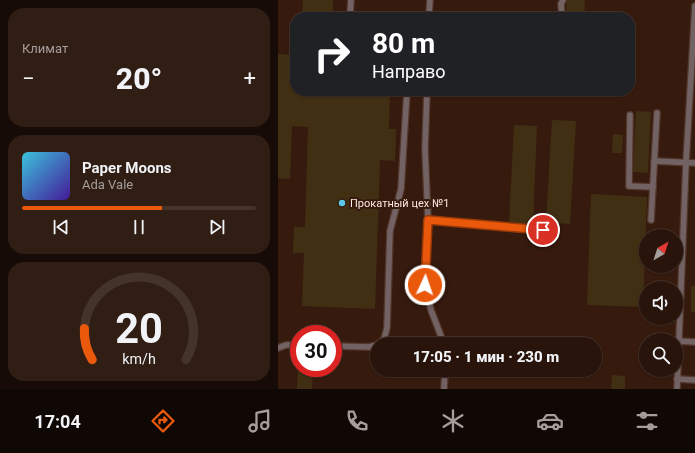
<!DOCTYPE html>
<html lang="ru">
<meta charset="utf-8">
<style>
:root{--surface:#28140a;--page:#301d13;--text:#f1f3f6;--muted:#a59e9c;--line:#44332b;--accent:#ea580c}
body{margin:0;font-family:Roboto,sans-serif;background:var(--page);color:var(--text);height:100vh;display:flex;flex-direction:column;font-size:15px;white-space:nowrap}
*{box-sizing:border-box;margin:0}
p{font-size:13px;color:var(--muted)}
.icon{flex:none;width:22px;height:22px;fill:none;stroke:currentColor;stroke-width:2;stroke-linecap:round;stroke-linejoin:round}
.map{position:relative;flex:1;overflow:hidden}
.sheet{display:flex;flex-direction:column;gap:8px;padding:8px;background:#160b06;width:278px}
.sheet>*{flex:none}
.top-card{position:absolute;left:12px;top:12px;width:345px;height:84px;border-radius:16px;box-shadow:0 1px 3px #0004,0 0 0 1px var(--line);background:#202124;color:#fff;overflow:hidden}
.needle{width:26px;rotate:39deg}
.tools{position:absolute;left:361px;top:229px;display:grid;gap:8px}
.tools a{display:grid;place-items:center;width:44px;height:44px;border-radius:50%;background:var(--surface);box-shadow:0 1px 3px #0004,0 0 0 1px var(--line);font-size:20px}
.speed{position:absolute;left:12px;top:325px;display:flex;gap:8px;font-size:20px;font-weight:700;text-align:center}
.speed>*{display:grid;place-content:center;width:52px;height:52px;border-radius:50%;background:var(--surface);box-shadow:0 1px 3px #0004,0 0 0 1px var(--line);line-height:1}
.speed .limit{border:6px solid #d22;background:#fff;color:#111}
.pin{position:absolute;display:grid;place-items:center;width:34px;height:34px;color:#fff;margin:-17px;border:2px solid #fff;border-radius:50%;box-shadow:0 1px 4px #0007}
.me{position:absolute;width:44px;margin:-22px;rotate:3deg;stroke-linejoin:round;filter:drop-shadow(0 0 3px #0008)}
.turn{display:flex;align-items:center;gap:14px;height:84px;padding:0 16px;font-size:18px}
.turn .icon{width:52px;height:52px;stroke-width:2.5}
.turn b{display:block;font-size:28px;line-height:34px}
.big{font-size:30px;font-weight:800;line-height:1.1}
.sheet .widget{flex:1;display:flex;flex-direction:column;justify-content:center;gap:6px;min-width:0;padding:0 14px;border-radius:16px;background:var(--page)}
.sheet .dial{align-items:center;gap:0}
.dial svg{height:104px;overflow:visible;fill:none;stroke:var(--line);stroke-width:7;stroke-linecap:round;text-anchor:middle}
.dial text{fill:var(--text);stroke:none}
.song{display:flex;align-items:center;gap:12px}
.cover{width:48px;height:48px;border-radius:6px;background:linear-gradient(135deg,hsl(190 70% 55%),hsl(260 70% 35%))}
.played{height:4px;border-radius:2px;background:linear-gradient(90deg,var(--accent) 60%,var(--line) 60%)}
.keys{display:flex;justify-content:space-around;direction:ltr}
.heat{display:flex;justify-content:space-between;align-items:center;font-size:22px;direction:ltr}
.trip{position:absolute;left:92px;top:337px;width:232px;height:40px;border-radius:20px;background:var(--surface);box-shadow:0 1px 3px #0004,0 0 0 1px var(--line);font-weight:800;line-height:40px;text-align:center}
.tabs{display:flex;height:64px;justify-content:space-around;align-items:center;background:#100804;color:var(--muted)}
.tabs .icon{width:28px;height:28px}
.tabs .selected{color:var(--accent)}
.tabs b{font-size:18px;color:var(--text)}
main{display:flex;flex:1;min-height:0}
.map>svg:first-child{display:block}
.building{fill:#402f13}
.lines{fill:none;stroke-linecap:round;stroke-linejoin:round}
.minor-casing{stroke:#52372b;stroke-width:8}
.minor{stroke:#736264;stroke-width:5.5}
.route-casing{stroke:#983908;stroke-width:10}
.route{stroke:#ea580c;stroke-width:7}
.poi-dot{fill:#5ac8e6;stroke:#361a0e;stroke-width:1.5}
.labels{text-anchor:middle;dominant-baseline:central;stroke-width:4;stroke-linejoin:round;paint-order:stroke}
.poi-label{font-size:11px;fill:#fce8e0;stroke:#361a0e;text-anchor:start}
</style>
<main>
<section class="sheet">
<div class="widget"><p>Климат</p>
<div class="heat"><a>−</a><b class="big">20°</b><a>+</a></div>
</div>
<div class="widget">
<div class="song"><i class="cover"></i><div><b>Paper Moons</b><p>Ada Vale</p></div></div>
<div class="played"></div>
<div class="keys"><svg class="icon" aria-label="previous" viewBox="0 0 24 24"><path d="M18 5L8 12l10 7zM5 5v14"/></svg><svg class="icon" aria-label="pause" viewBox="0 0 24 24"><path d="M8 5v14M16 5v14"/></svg><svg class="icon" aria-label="next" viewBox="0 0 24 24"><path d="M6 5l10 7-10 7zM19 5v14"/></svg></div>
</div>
<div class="widget dial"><svg viewBox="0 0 100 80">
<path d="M14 69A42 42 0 1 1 86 69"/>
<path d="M14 69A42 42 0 0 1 8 45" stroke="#ea580c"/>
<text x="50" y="56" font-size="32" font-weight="700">20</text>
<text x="50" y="72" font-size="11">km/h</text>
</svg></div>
</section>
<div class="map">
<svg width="417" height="389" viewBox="0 0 417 389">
<rect width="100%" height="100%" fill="#361a0e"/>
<g class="building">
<polygon points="25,0 55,0 55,17 24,17"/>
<polygon points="289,0 307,0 306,17 288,17"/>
<polygon points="0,54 17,55 17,91 112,91 111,129 118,129 117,161 102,160 97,309 24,306 26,253 15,253 16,227 27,227 30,127 14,126 12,179 0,178"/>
<polygon points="358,111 373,112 370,173 355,172"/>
<polygon points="274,120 298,121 292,224 268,222"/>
<polygon points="236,125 259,126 255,225 231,223"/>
<polygon points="335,134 345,135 344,153 334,153"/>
<polygon points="313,194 369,197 365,307 309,305"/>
<rect x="413" y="286" width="4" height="26"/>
<polygon points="20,368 35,368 34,389 19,389"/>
<polygon points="334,375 347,376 347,389 333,389"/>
</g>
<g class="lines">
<g class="minor-casing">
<g id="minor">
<polyline points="73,0 72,15 74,17"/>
<polyline points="151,17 152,0"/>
<polyline points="284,17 283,4 285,0"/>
<polyline points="149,91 147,149 150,220 147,285 153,310 166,344"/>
<polyline points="352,115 351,186 375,187"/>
<polyline points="376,161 417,163"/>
<polyline points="150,220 265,230"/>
<polyline points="373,220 379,113"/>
<polyline points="400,341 417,342"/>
<polyline points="100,344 106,339 109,328 112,231 123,189 129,91"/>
<polyline points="55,346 91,347 99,345"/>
<polyline points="0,348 8,345 21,345"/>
<polyline points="399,379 417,380"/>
<polyline points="166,389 167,370"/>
<polyline points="399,389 408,163 417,6"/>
</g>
</g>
<use href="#minor" class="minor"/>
</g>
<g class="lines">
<g class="route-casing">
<polyline id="route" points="147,285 150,220 265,230"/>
</g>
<use href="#route" class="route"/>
</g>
<circle class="poi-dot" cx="64" cy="203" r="4"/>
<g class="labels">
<g class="poi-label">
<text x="72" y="203">Прокатный цех №1</text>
</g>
</g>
</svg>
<div class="tools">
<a><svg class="needle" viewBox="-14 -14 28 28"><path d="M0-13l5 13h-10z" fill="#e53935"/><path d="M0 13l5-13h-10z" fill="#a59e9c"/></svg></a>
<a><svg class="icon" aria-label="sound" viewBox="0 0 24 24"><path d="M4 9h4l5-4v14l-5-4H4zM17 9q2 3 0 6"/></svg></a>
<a><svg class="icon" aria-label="search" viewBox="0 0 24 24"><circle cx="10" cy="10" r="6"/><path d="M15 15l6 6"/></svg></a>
</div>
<div class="speed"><div class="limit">30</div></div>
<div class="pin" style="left:265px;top:230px;background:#d93025"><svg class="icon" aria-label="arrive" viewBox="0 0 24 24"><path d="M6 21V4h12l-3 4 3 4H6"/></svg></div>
<svg class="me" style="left:147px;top:285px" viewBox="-20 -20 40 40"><circle r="17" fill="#ea580c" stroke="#fff" stroke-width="3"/><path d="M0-11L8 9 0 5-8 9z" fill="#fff"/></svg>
<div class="trip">17:05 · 1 мин · 230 m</div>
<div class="top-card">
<div class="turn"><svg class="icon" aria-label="right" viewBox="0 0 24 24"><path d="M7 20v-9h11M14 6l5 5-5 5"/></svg><div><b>80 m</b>Направо</div></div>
</div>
</div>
</main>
<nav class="tabs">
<b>17:04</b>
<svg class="icon selected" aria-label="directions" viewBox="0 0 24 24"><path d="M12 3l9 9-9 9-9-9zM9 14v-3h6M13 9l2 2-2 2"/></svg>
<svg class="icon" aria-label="music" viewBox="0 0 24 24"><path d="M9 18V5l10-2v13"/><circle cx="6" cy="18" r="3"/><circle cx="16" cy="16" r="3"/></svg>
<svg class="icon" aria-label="phone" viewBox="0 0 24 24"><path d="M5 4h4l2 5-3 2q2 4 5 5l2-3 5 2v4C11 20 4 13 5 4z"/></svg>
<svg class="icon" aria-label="climate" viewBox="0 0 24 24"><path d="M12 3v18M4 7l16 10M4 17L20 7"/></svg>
<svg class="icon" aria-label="car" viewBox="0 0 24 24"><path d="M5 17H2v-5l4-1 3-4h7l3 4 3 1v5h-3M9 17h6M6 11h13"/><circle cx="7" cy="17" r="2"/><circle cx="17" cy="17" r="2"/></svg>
<svg class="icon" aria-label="filters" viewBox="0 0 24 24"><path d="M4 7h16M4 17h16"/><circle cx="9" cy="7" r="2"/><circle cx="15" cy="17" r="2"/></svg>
</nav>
